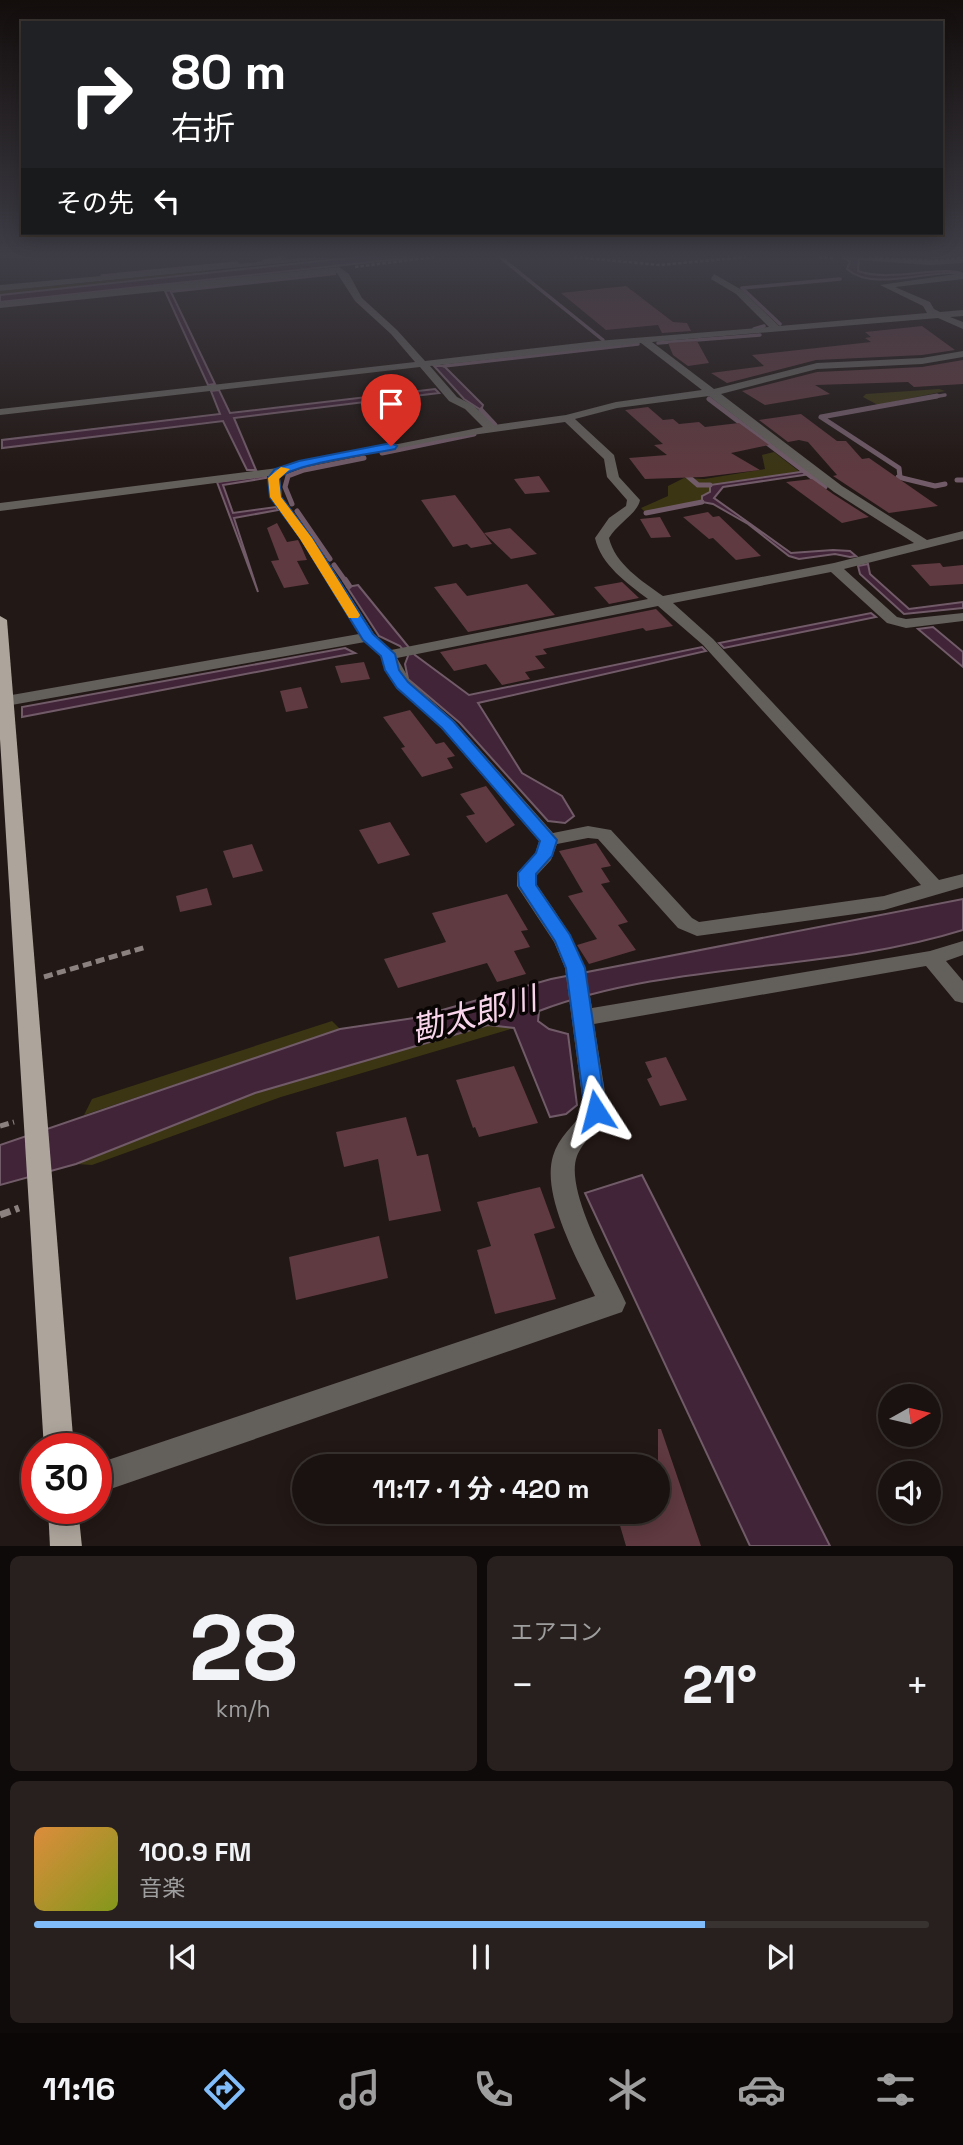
<!DOCTYPE html>
<html lang="ja">
<meta charset="utf-8">
<style>
:root{--surface:#1a1210;--page:#27201e;--text:#f1f3f6;--muted:#9f9e9f;--line:#383230;--accent:#80bdfa}
body{margin:0;font-family:"Space Grotesk","Noto Sans JP",sans-serif;background:var(--page);color:var(--text);height:100vh;display:flex;flex-direction:column;font-size:26px;white-space:nowrap}
*{box-sizing:border-box;margin:0}
p{font-size:23px;color:var(--muted)}
.icon{flex:none;width:38px;height:38px;fill:none;stroke:currentColor;stroke-width:2;stroke-linecap:round;stroke-linejoin:round}
.map{position:relative;height:1546px;overflow:hidden}
.details{display:flex;flex-direction:column;gap:10px;padding:10px;background:#0e0a09;flex:1}
.details>*{flex:none}
.banner{position:absolute;left:21px;top:21px;width:922px;height:214px;border-radius:0px;box-shadow:0 4px 18px #0003,0 0 0 2px var(--line);background:#202124;color:#fff;overflow:hidden}
.needle{width:46px;rotate:82deg}
.fabs{position:absolute;left:878px;top:1384px;display:grid;gap:14px}
.fabs a{display:grid;place-items:center;width:63px;height:63px;border-radius:50%;background:var(--surface);box-shadow:0 4px 18px #0003,0 0 0 2px var(--line);font-size:35px}
.speed{position:absolute;left:21px;top:1433px;display:flex;gap:14px;font-size:35px;font-weight:700;text-align:center}
.speed>*{display:grid;place-content:center;width:91px;height:91px;border-radius:50%;background:var(--surface);box-shadow:0 4px 18px #0003,0 0 0 2px var(--line);line-height:1}
.speed .limit{border:10px solid #d22;background:#fff;color:#111}
.pin{position:absolute;display:grid;place-items:center;width:60px;height:60px;color:#fff;margin:-72px -30px;border-radius:50% 50% 50% 0;rotate:-45deg;box-shadow:0 0 7px #0007}
.pin .icon{rotate:45deg}
.me{position:absolute;width:77px;margin:-38px;rotate:351deg;stroke-linejoin:round;filter:drop-shadow(0 0 5px #0008)}
.turn{display:flex;align-items:center;gap:24px;height:147px;padding:0 35px;font-size:32px}
.turn .icon{width:91px;height:91px;stroke-width:2.5}
.turn b{display:block;font-size:49px;line-height:60px}
.then{display:flex;align-items:center;height:66px;padding:0 35px;background:#0003;gap:14px;font-size:26px}
.big{font-size:52px;font-weight:700;line-height:1.1}
.details .widget{flex:1;display:flex;flex-direction:column;justify-content:center;gap:10px;min-width:0;padding:0 24px;border-radius:10px;background:var(--page)}
.details .dial{align-items:center;gap:0}
.dial b{font-size:91px;line-height:1}
.song{display:flex;align-items:center;gap:21px}
.cover{width:84px;height:84px;border-radius:10px;background:linear-gradient(135deg,hsl(30 70% 55%),hsl(70 70% 35%))}
.played{height:7px;border-radius:4px;background:linear-gradient(90deg,var(--accent) 75%,var(--line) 75%)}
.keys{display:flex;justify-content:space-around;direction:ltr}
.heat{display:flex;justify-content:space-between;align-items:center;font-size:38px;direction:ltr}
.details .tiles{flex:1;display:grid;gap:10px;grid-template-columns:1fr 1fr}
.widget:last-child{grid-column:span 2}
.trip{position:absolute;left:292px;top:1454px;width:378px;height:70px;border-radius:35px;background:var(--surface);box-shadow:0 4px 18px #0003,0 0 0 2px var(--line);font-weight:700;line-height:70px;text-align:center}
.menu{display:flex;height:112px;justify-content:space-around;align-items:center;background:#0a0706;color:var(--muted)}
.menu .icon{width:49px;height:49px}
.menu .selected{color:var(--accent)}
.menu b{font-size:32px;color:var(--text)}
.map>svg:first-child{display:block}
.green{fill:#3b3514}
.water{fill:#412438;stroke:#715b68;stroke-width:2}
.lines{fill:none;stroke-linecap:round;stroke-linejoin:round}
.stream-far2{stroke:#715b68;stroke-width:3.5}
.stream-far1{stroke:#715b68;stroke-width:5}
.stream{stroke:#715b68;stroke-width:6}
.building{fill:#5f3a40}
.path-far2{stroke:#8b827f;stroke-width:2.5;stroke-dasharray:3.5 2;stroke-linecap:butt}
.path-far1{stroke:#8b827f;stroke-width:5;stroke-dasharray:9 4.5;stroke-linecap:butt}
.path{stroke:#8b827f;stroke-width:7;stroke-dasharray:11 5;stroke-linecap:butt}
.minor{fill:#635f5b;fill-rule:evenodd}
.major{fill:#ada59c;fill-rule:evenodd}
.route{fill:#1a73e8;stroke:#114b97;stroke-width:2}
.slow{fill:#f59e0b}
.labels{text-anchor:middle;dominant-baseline:central;stroke-width:7;stroke-linejoin:round;paint-order:stroke}
.near-water-label{font-size:32px;font-style:italic;fill:#f9d5ec;stroke:#090504}
</style>
<div class="map">
<svg width="963" height="1547" viewBox="0 0 963 1547">
<rect width="100%" height="100%" fill="#221815"/>
<g class="green">
<polygon points="212,270 196,274 0,295 0,291"/>
<polygon points="939,389 945,391 878,405 863,397 866,394"/>
<polygon points="774,452 800,472 710,485 710,493 702,496 702,502 646,513 641,508 668,496 668,486 684,478 704,479 765,469 762,455"/>
<polygon points="332,1021 340,1029 84,1115 92,1099"/>
<polygon points="488,1025 514,1028 281,1097 92,1165 76,1164 255,1093"/>
</g>
<g class="water">
<polygon points="357,257 418,257 0,302 0,295"/>
<path d="M842,257l87,5 34,-2v2l-33,2 -71,-5 -1,12c33,12 88,-7 105,3 -33,-6 -89,19 -116,-5l3,-7z"/>
<polygon points="336,274 171,292 215,384 208,385 165,291"/>
<polygon points="434,366 444,366 483,405 481,410 464,399"/>
<polygon points="435,389 439,393 234,418 256,470 247,470 223,421 2,448 2,440 220,414 211,391 219,390 230,413"/>
<polygon points="807,471 810,474 723,487 714,498 791,553 833,550 850,551 856,556 850,557 835,554 799,559 789,556 748,524 713,504 702,502 702,496 710,492 710,485"/>
<polygon points="266,476 266,478 223,485 233,513 276,507 278,510 234,518 258,592 217,482"/>
<polygon points="868,564 870,574 909,609 963,602 963,608 904,614 860,574 858,566"/>
<polygon points="358,585 415,655 469,695 702,647 706,651 478,703 522,773 562,796 574,816 565,823 548,821 460,723 408,679 405,664 408,656 400,646 379,636 347,587"/>
<polygon points="871,613 876,617 724,648 719,643"/>
<polygon points="933,627 963,652 963,667 918,629"/>
<polygon points="345,648 355,653 22,717 22,707"/>
<path d="M963,899v31c-137,43 -289,30 -424,81l-1,10 11,8 19,5 9,71 -11,9 -16,3 -36,-89 -26,-3 -233,68 -179,71 -76,21v-40l340,-116 74,-11 137,-39z"/>
<polygon points="642,1175 830,1546 750,1546 585,1193"/>
</g>
<g class="lines">
<g class="stream-far2">
<polyline points="500,257 603,340"/>
<polyline points="264,261 285,257"/>
<polyline points="102,276 237,263"/>
<polyline points="780,324 742,288 840,279"/>
<polyline points="754,329 764,326"/>
<polyline points="658,343 760,335"/>
<polyline points="444,366 638,344"/>
<polyline points="927,398 945,395"/>
</g>
<g class="stream-far1">
<polyline points="709,399 825,487"/>
<polyline points="481,410 495,425"/>
<polyline points="382,453 474,434"/>
<polyline points="684,473 698,485 710,485"/>
<polyline points="898,477 935,486 945,484"/>
<polyline points="900,477 899,468 821,417 937,396"/>
<polyline points="957,480 963,480"/>
<polyline points="292,504 285,487 288,476 304,470 364,458"/>
<polyline points="297,511 330,559"/>
<polyline points="646,513 702,502"/>
<polyline points="334,565 346,582"/>
</g>
<polyline class="stream" points="345,580 349,586"/>
</g>
<g class="building">
<polygon points="626,286 673,322 687,323 691,331 662,333 658,325 606,330 561,293"/>
<polygon points="922,326 955,350 922,355 816,360 727,383 711,373 764,366 752,355 871,342 865,338 871,337 865,332"/>
<polygon points="697,341 709,363 688,366 673,355 668,343"/>
<polygon points="963,360 963,384 914,387 908,382 815,385 830,394 765,405 742,391 817,372 922,367"/>
<polygon points="648,407 663,420 673,419 679,424 699,422 705,427 739,423 769,445 731,453 760,470 703,477 645,479 629,458 667,455 654,445 663,444 625,410"/>
<polygon points="801,414 837,441 846,441 862,459 869,458 938,506 889,513 833,476 837,475 808,442 799,440 788,442 759,420"/>
<polygon points="539,476 550,492 525,494 514,479"/>
<polygon points="812,479 833,494 869,517 842,523 786,482"/>
<polygon points="455,495 492,544 471,548 467,544 453,547 421,500"/>
<polygon points="708,512 713,517 719,516 761,556 736,560 713,538 709,539 683,517"/>
<polygon points="660,517 671,537 651,538 640,519"/>
<polygon points="277,523 287,542 298,540 301,546 307,560 297,561 309,584 284,588 271,561 279,560 267,528"/>
<polygon points="510,528 537,554 511,559 484,533"/>
<polygon points="940,563 943,567 963,565 963,584 930,586 911,565"/>
<polygon points="622,582 639,598 609,604 594,587"/>
<polygon points="456,583 467,596 527,584 555,615 468,632 434,587"/>
<polygon points="656,609 673,626 646,631 643,628 543,649 547,654 535,656 545,668 525,672 530,679 502,685 486,664 454,671 440,652"/>
<polygon points="364,662 370,679 341,683 335,666"/>
<polygon points="301,687 308,708 286,712 280,691"/>
<polygon points="410,710 436,744 444,742 455,756 447,758 453,768 422,777 401,748 405,747 383,717"/>
<polygon points="486,786 515,825 486,843 466,816 475,814 460,794"/>
<polygon points="390,822 410,855 378,864 359,830"/>
<polygon points="596,843 611,866 601,868 610,882 601,884 628,922 618,925 636,950 589,964 577,945 597,939 568,896 583,892 559,851"/>
<polygon points="252,844 263,871 233,878 223,851"/>
<polygon points="207,888 212,905 180,912 176,896"/>
<polygon points="507,894 528,930 521,931 530,947 514,951 526,974 497,982 487,963 398,988 384,959 446,942 432,913"/>
<polygon points="666,1057 687,1100 660,1106 647,1079 652,1077 645,1062"/>
<polygon points="514,1066 538,1123 479,1137 475,1127 473,1128 456,1080"/>
<polygon points="406,1117 417,1156 428,1154 441,1211 389,1221 378,1159 344,1167 336,1132"/>
<polygon points="540,1187 555,1228 534,1234 556,1299 495,1314 477,1250 491,1246 477,1202"/>
<polygon points="379,1236 388,1278 296,1300 289,1257"/>
<polygon points="658,1429 661,1429 701,1546 626,1546 616,1512 658,1512"/>
</g>
<g class="lines">
<g class="path-far2">
<polyline points="574,257 660,265 746,257"/>
<polyline points="819,257 833,258"/>
<polyline points="869,257 932,261 963,258"/>
<polyline points="355,267 434,257"/>
</g>
<g class="path-far1">
<polyline points="44,977 146,947"/>
<polyline points="0,1126 14,1122"/>
</g>
<polyline class="path" points="0,1215 19,1208"/>
<g class="minor">
<polygon points="314,257 342,257 0,291 0,285"/>
<path d="M339,267l10,7 13,24 35,32 28,31 172,-20 172,-14 -33,-33 -25,-15 3,-5 28,16 37,36 148,-13 -4,-7 -43,-21 83,-12v6l-68,8 35,15 4,7 6,3 23,-2v6l-13,1 13,5v7l-25,-11 -286,24 62,47 103,-26 105,-5 41,-7v6l-41,7 -105,5 -96,25 121,92 85,54 36,-9v8l-119,30 53,48 9,2 57,-6v8l-57,7 -19,-5 -56,-51 -158,31 40,36 226,241 24,-6v13l-79,23 -187,26 -19,-8 -80,-89 -10,-1 -31,6 -6,16 -14,15v10c33,48 46,64 55,123l338,-57 33,-10v14l-17,6 17,20v22l-8,-2 -29,-35 -332,58 14,87c-8,15 -26,32 -31,45 -13,34 34,114 49,147l-4,9 -526,182v-30l499,-168c-17,-35 -54,-101 -42,-140 5,-18 21,-31 31,-45l-19,-143 -11,-26 -37,-56v-13l18,-19 4,-13 -96,-111 -44,-41 -18,-32 -16,-15 -359,64 -6,-2v-6l6,-2 353,-62 -59,-95 -30,-42 -1,-21 -269,35v-8l278,-35 205,-41 -18,-18 -16,-8 -29,-34 -420,48v-6l415,-47 -24,-28 -36,-33 -18,-28 -337,35v-6zM641,343l61,47 -86,12 -50,13 -72,10 -21,-20 -16,-8 -27,-31zM709,396l125,96 80,51 -80,20 -171,33c-21,-15 -48,-32 -54,-58 8,-14 29,-25 31,-38l-21,-23 -5,-22 -39,-36 42,-11zM565,422l39,37 3,18 20,23 -1,6 -17,12 -14,20c6,27 32,45 53,61l-257,51 -17,-16 -61,-96 -31,-41 -2,-19 3,-4 22,-7 139,-28zM658,606l45,39 218,240 -37,11 -185,26 -7,-4 -81,-88 -23,-4 -35,7 -98,-111 -44,-40 -14,-24z"/>
</g>
<g class="major">
<polygon points="0,616 7,620 74,1449 44,1449 0,739"/>
<polygon points="48,1508 78,1508 82,1547 50,1547"/>
</g>
</g>
<linearGradient id="sky" x2="0" y2="1"><stop stop-color="#130d0c"/><stop offset="0.54" stop-color="#3e3d46"/><stop offset="1" stop-color="#3e3d46" stop-opacity="0"/></linearGradient>
<rect width="963" height="473" fill="url(#sky)"/>
<path class="route" d="M391,443l6,3 -2,3c-22,5 -104,15 -116,29l2,19 31,41 61,96 22,20 4,16 9,12 45,39 104,119 -5,16 -16,18v11l34,50 15,33 21,143 -3,6 -7,2 -8,-2 -3,-6 -19,-143 -11,-27 -36,-55 -1,-13 18,-20 4,-12 -98,-113 -45,-40 -12,-18 -4,-14 -18,-16 -62,-101 -31,-42 -2,-19 7,-9 24,-8z"/>
<polygon class="slow" points="281,467 290,469 279,479 281,497 312,538 360,615 358,618 349,618 300,539 270,497 268,478"/>
<g class="labels">
<g class="near-water-label">
<text transform="translate(474 1014) rotate(-15)">勘太郎川</text>
</g>
</g>
</svg>
<div class="fabs">
<a><svg class="needle" viewBox="-14 -14 28 28"><path d="M0-13l5 13h-10z" fill="#e53935"/><path d="M0 13l5-13h-10z" fill="#9f9e9f"/></svg></a>
<a><svg class="icon" aria-label="sound" viewBox="0 0 24 24"><path d="M4 9h4l5-4v14l-5-4H4zM17 9q2 3 0 6"/></svg></a>
</div>
<div class="speed"><div class="limit">30</div></div>
<div class="pin" style="left:391px;top:446px;background:#d93025"><svg class="icon" aria-label="arrive" viewBox="0 0 24 24"><path d="M6 21V4h12l-3 4 3 4H6"/></svg></div>
<svg class="me" style="left:596px;top:1111px" viewBox="-20 -20 40 40"><path d="M0-17L14 15 0 8-14 15z" fill="#1a73e8" stroke="#fff" stroke-width="4"/></svg>
<div class="trip">11:17 · 1 分 · 420 m</div>
<div class="banner">
<div class="turn"><svg class="icon" aria-label="right" viewBox="0 0 24 24"><path d="M7 20v-9h11M14 6l5 5-5 5"/></svg><div><b>80 m</b>右折</div></div>
<div class="then">その先<svg class="icon" aria-label="left" viewBox="0 0 24 24"><path d="M17 20v-9H6M10 6l-5 5 5 5"/></svg></div>
</div>
</div>
<section class="details">
<div class="tiles">
<div class="widget dial"><b>28</b><p>km/h</p></div>
<div class="widget"><p>エアコン</p>
<div class="heat"><a>−</a><b class="big">21°</b><a>+</a></div>
</div>
<div class="widget">
<div class="song"><i class="cover"></i><div><b>100.9 FM</b><p>音楽</p></div></div>
<div class="played"></div>
<div class="keys"><svg class="icon" aria-label="previous" viewBox="0 0 24 24"><path d="M18 5L8 12l10 7zM5 5v14"/></svg><svg class="icon" aria-label="pause" viewBox="0 0 24 24"><path d="M8 5v14M16 5v14"/></svg><svg class="icon" aria-label="next" viewBox="0 0 24 24"><path d="M6 5l10 7-10 7zM19 5v14"/></svg></div>
</div>
</div>
</section>
<nav class="menu">
<b>11:16</b>
<svg class="icon selected" aria-label="directions" viewBox="0 0 24 24"><path d="M12 3l9 9-9 9-9-9zM9 14v-3h6M13 9l2 2-2 2"/></svg>
<svg class="icon" aria-label="music" viewBox="0 0 24 24"><path d="M9 18V5l10-2v13"/><circle cx="6" cy="18" r="3"/><circle cx="16" cy="16" r="3"/></svg>
<svg class="icon" aria-label="phone" viewBox="0 0 24 24"><path d="M5 4h4l2 5-3 2q2 4 5 5l2-3 5 2v4C11 20 4 13 5 4z"/></svg>
<svg class="icon" aria-label="climate" viewBox="0 0 24 24"><path d="M12 3v18M4 7l16 10M4 17L20 7"/></svg>
<svg class="icon" aria-label="car" viewBox="0 0 24 24"><path d="M5 17H2v-5l4-1 3-4h7l3 4 3 1v5h-3M9 17h6M6 11h13"/><circle cx="7" cy="17" r="2"/><circle cx="17" cy="17" r="2"/></svg>
<svg class="icon" aria-label="filters" viewBox="0 0 24 24"><path d="M4 7h16M4 17h16"/><circle cx="9" cy="7" r="2"/><circle cx="15" cy="17" r="2"/></svg>
</nav>
